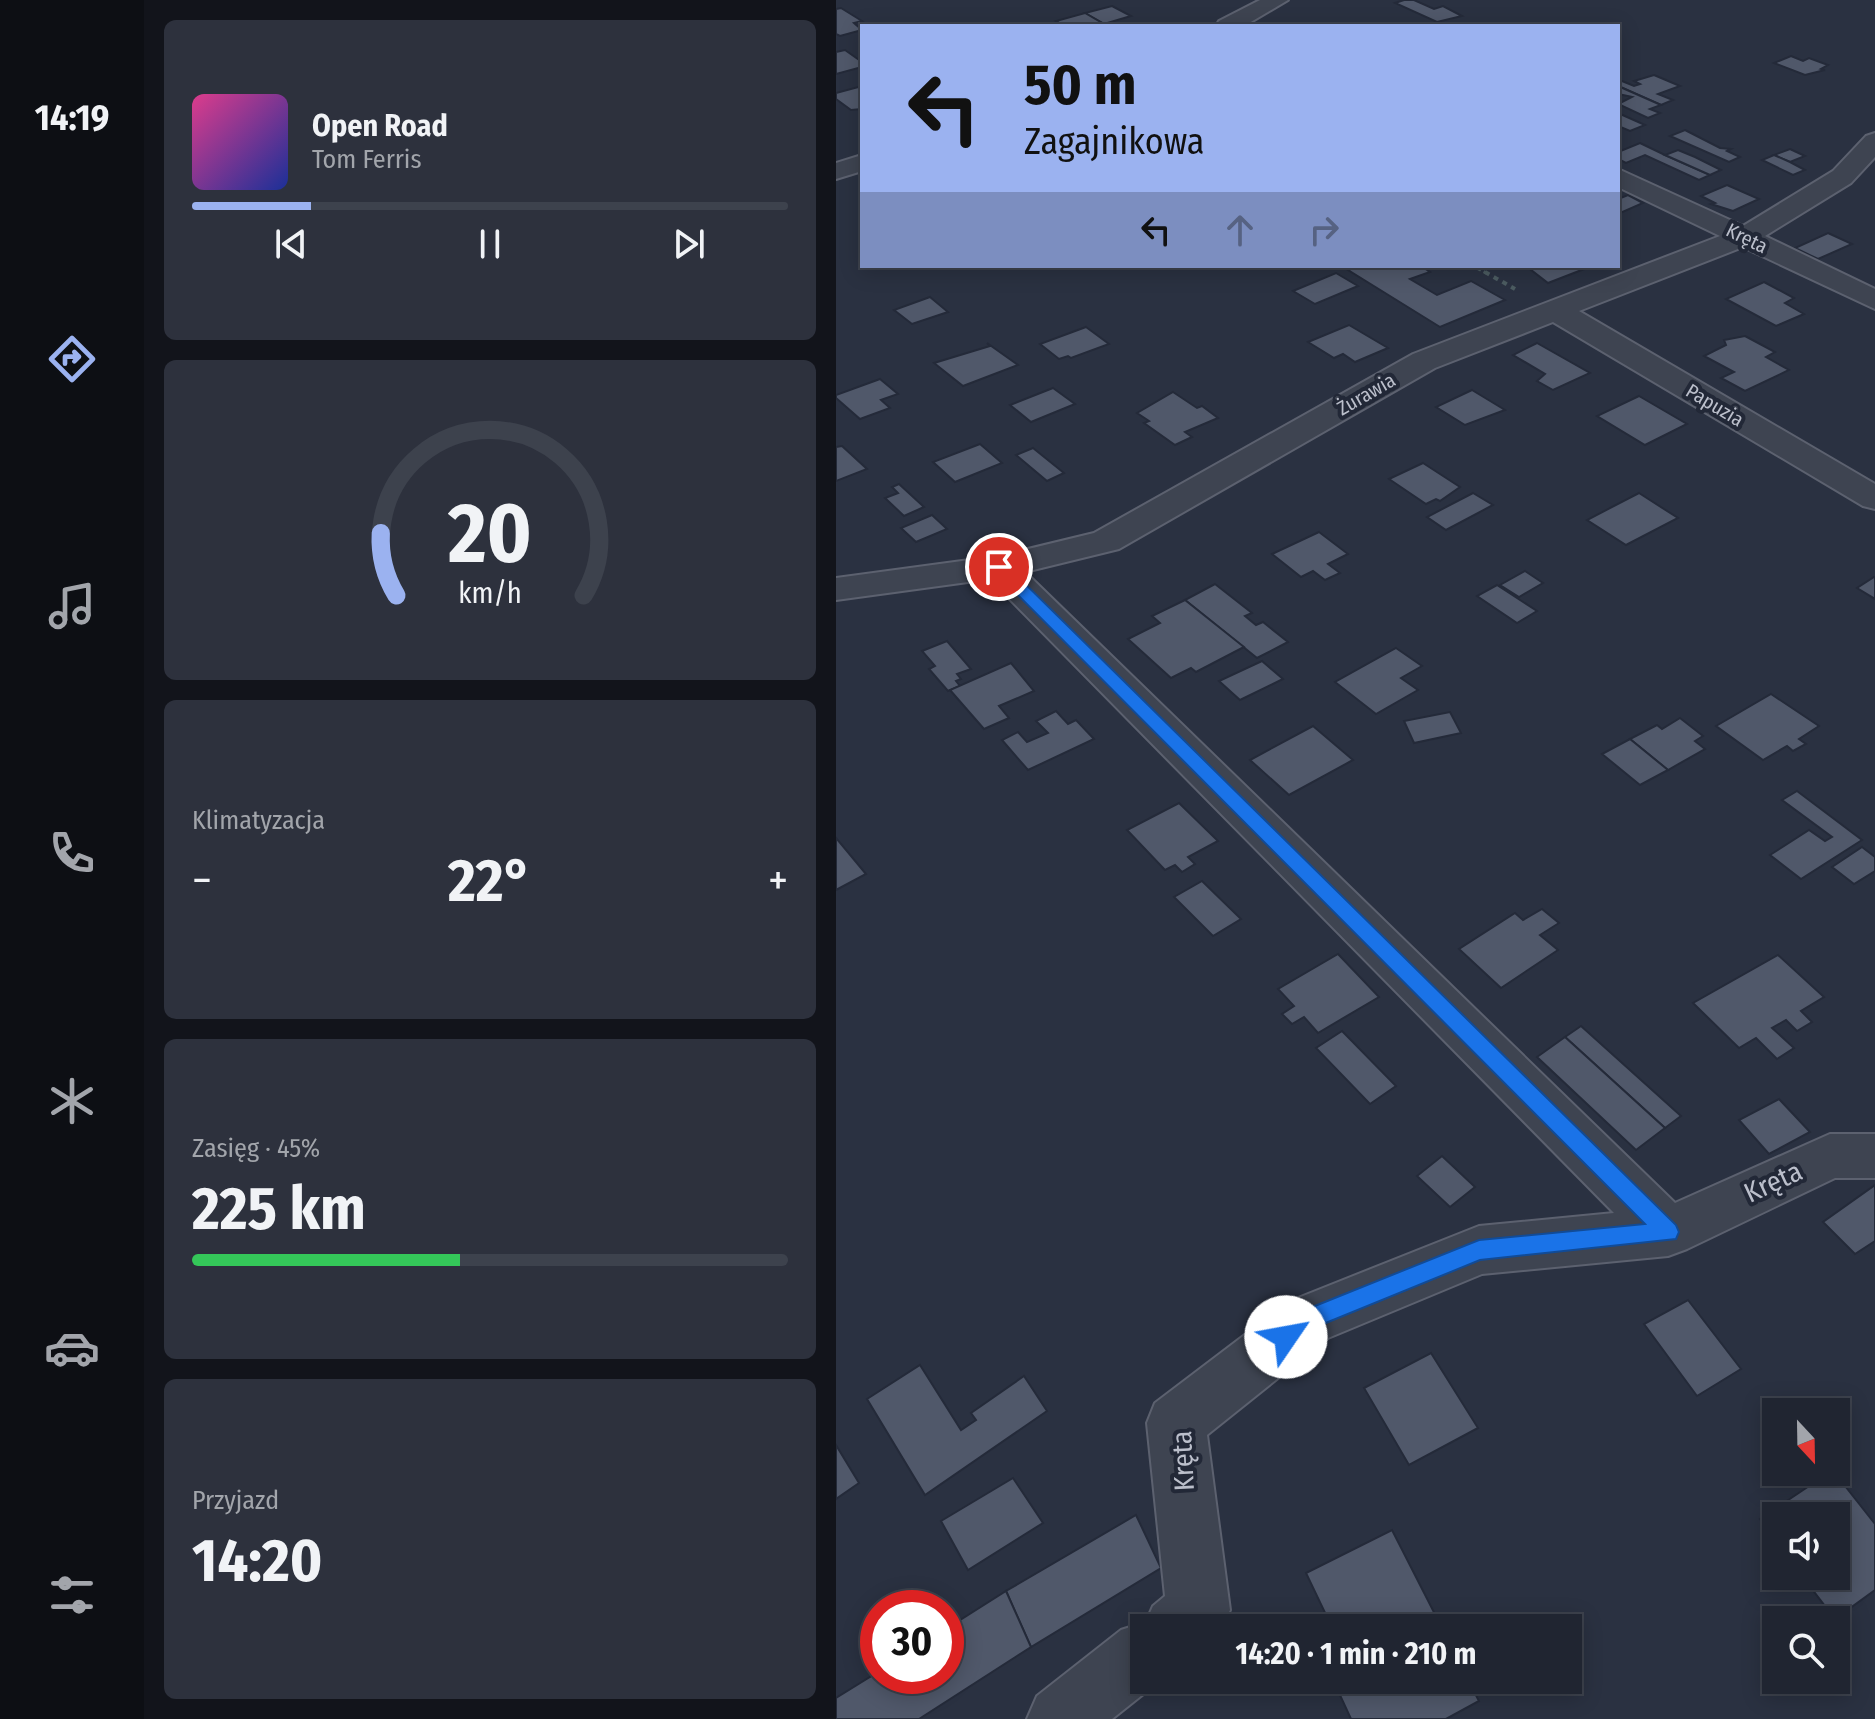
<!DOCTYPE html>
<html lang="pl">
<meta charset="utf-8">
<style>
:root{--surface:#202531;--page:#2d313d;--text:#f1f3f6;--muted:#a2a5ab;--line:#3d424d;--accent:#9bb2f0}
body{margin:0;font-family:"Fira Sans Condensed",sans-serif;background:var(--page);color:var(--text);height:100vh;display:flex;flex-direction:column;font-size:30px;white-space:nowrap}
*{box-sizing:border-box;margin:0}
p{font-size:26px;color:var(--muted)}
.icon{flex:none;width:44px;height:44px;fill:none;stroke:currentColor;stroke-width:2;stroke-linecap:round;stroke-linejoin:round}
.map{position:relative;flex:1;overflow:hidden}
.panel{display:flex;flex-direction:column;gap:20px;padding:20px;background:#12141b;width:692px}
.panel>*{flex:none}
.guide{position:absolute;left:24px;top:24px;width:760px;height:244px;border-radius:0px;box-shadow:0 4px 20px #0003,0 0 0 2px var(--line);background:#9bb2f0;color:#111;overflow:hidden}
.needle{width:52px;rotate:158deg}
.tools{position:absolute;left:926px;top:1398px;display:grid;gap:16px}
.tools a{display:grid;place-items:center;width:88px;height:88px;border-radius:0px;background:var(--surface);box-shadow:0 4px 20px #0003,0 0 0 2px var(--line);font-size:40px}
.speed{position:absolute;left:24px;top:1590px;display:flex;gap:16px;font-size:40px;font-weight:700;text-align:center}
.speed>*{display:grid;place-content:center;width:104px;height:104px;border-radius:50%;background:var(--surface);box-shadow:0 4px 20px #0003,0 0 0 2px var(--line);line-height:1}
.speed .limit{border:12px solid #d22;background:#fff;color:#111}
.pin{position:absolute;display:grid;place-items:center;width:68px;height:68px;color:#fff;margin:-34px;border:4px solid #fff;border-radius:50%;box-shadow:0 2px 8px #0007}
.me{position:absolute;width:88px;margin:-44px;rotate:57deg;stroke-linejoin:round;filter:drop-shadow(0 0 6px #0008)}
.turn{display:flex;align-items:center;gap:28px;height:168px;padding:0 32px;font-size:36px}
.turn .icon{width:104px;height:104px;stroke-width:2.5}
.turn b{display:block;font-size:56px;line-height:68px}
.lanes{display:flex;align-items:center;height:76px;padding:0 32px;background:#0003;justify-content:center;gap:40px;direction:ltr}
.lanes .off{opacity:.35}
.big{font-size:60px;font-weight:700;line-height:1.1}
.panel .tile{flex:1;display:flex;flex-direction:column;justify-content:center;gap:12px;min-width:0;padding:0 28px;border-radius:12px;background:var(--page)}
.panel .dial{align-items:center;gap:0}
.dial svg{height:208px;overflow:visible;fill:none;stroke:var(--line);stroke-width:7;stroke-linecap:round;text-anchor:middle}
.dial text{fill:var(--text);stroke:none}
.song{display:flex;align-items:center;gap:24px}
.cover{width:96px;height:96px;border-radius:12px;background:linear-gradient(135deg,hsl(330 70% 55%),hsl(230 70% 35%))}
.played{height:8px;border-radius:4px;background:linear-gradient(90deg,var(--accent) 20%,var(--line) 20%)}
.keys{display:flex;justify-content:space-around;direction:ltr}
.heat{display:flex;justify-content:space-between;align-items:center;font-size:44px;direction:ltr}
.charge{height:12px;border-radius:6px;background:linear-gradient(90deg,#34c759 45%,var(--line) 0)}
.trip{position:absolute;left:294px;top:1614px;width:452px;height:80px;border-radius:0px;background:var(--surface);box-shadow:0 4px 20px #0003,0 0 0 2px var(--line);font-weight:700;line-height:80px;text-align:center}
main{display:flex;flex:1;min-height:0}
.tabs{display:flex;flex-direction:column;width:144px;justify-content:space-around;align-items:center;background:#0d0f14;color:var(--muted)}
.tabs .icon{width:56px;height:56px}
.tabs .on{color:var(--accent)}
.tabs b{font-size:36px;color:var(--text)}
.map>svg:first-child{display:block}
.building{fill:#50586a;stroke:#242a39;stroke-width:2}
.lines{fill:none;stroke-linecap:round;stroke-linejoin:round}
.minor-casing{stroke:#5c616f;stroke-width:4}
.path-far1{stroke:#4c5c61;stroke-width:3;stroke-dasharray:3 3;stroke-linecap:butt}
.path{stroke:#4c5c61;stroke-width:4;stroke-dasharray:5 5;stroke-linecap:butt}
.minor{fill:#3e4451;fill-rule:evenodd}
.route{fill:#1a73e8;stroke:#114b97;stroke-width:2}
.labels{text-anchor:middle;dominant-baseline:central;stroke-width:8;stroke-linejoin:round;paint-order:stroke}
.far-street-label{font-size:20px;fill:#bbbfcb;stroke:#222837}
.near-street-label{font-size:28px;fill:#bbbfcb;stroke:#222837}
</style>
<main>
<nav class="tabs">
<b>14:19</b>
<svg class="icon on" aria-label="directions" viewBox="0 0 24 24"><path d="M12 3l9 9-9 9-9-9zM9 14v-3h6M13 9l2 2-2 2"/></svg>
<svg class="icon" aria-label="music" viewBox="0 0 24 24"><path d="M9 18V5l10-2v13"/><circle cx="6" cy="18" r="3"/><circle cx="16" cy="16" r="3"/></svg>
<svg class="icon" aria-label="phone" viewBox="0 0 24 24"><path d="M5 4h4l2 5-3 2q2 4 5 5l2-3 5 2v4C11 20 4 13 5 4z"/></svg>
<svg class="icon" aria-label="climate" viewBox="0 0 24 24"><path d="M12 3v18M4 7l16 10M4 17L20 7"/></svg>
<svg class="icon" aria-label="car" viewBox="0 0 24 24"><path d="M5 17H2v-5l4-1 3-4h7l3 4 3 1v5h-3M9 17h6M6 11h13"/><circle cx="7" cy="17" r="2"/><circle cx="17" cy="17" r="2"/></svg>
<svg class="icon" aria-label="filters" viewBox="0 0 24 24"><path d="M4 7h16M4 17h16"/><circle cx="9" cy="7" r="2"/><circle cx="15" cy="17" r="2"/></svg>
</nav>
<section class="panel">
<div class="tile">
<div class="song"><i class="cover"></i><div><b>Open Road</b><p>Tom Ferris</p></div></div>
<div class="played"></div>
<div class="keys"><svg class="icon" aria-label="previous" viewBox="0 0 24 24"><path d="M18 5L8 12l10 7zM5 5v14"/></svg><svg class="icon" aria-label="pause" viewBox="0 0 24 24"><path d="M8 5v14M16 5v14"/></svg><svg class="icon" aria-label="next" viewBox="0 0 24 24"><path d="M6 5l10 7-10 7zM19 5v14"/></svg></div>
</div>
<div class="tile dial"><svg viewBox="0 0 100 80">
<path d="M14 69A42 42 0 1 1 86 69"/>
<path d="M14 69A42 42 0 0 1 8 45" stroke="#9bb2f0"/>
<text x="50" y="56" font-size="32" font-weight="700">20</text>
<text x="50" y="72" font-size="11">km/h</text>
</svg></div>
<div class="tile"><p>Klimatyzacja</p>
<div class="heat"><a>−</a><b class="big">22°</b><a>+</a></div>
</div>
<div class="tile"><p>Zasięg · 45%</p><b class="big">225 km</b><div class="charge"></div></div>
<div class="tile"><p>Przyjazd</p><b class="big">14:20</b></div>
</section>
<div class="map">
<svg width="1039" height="1719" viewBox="0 0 1039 1719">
<rect width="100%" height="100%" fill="#2a3141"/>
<g class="building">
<polygon points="568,0 578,0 598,9 607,6 626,16 601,22 559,3"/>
<polygon points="276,6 295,16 268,24 249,13"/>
<polygon points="5,8 26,21 18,23 26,30 4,36 0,34 0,9"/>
<polygon points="249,13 268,24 229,26 220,21"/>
<polygon points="9,50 26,62 26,67 0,74 0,52"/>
<polygon points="955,56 967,61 973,58 992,65 985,69 989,70 969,75 938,63"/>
<polygon points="818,75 844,86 822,94 837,100 825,105 782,86 786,81 798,86 804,84 798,81"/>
<polygon points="26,86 26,109 15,110 0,99 0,93"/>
<polygon points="782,86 825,105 814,109 824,113 812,118 782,104 796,97 782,94"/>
<polygon points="782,113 809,125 794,131 782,126"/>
<polygon points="849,130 884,148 895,149 891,151 904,157 893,162 834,136"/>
<polygon points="804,143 829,155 874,175 863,180 809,155 790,163 782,159 782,152"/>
<polygon points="954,149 969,156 954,162 938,155"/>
<polygon points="842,150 859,157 885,170 874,175 829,155"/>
<polygon points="938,155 954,162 969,170 957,175 926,160"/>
<polygon points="891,185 923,199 897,211 875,204 879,203 865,196"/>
<polygon points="792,195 807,203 782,214 782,199"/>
<polygon points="992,233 1016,244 982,259 959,248"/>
<polygon points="523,266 590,266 587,267 594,272 574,279 601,295 635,281 669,300 604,327 512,270"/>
<polygon points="690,266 756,266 712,283"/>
<polygon points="500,273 522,286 479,304 457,291"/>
<polygon points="928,282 958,298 949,303 968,314 940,326 890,299"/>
<polygon points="94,297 112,312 76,324 58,310"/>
<polygon points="513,325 552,348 519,362 507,354 498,358 472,342"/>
<polygon points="250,327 273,344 235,358 232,356 223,359 204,344"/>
<polygon points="909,336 939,352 930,357 953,370 909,391 885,378 898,372 868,356 890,345 888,340"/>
<polygon points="151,343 182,365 127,386 98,363 154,346"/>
<polygon points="701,343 754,373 717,390 701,381 709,374 677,355"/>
<polygon points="44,379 62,394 45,400 54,408 24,419 0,398 0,395"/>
<polygon points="217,388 239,404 195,422 174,405"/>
<polygon points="636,390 669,410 629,425 600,407"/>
<polygon points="337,392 361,408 366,406 382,418 349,432 356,437 339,445 308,423 313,421 301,413"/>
<polygon points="803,396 851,424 809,445 761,416"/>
<polygon points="144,444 166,463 119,482 97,462"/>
<polygon points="6,446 31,469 0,481 0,447"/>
<polygon points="197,448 228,473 211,481 180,455"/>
<polygon points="587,463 624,487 604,501 600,499 590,504 553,479"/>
<polygon points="63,484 88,507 68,516 49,498 62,493 56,487"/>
<polygon points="637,493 657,505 610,530 591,517"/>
<polygon points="803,493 842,518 790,545 751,520"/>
<polygon points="96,515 111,529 80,542 65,528"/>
<polygon points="483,532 512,554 492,564 504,573 489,580 477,571 465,577 436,554"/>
<polygon points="689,571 707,583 683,597 664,585"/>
<polygon points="1038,577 1039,577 1039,599 1021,588"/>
<polygon points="379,584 416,613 409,616 420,625 427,622 452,642 421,658 349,600"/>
<polygon points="661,585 701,611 681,623 641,596"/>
<polygon points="349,600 408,647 360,672 355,668 335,678 292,639 324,623 316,616"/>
<polygon points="111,641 135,669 121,674 125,679 120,681 124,686 112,691 93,669 99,666 86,651"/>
<polygon points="560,648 586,666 565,678 582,690 540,714 499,682"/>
<polygon points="426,661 447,679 404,700 383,681"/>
<polygon points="175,663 198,691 163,706 173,718 148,729 114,690"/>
<polygon points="935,694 983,726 963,739 970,744 957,751 951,746 927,760 880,726"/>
<polygon points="220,711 232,724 240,720 258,739 192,770 166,740 182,732 191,742 212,733 200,721"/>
<polygon points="614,712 625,733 578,743 568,721"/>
<polygon points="844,718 867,736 859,741 869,749 832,770 794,739 821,725 826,729"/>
<polygon points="477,726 517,760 453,795 414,760"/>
<polygon points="794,739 832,770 804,785 766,754"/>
<polygon points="961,791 1026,840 965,879 934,855 973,830 989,841 996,837 946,800"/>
<polygon points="343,803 382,841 352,857 359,864 346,872 339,865 329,870 291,830"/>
<polygon points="0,838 30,874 0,890"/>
<polygon points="1026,847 1039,857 1039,871 1018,884 996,867"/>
<polygon points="366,881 405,919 377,936 338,897"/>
<polygon points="706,909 723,923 704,935 722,950 665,988 623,949 679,913 687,920"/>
<polygon points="502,954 543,997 482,1033 468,1017 456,1024 446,1014 458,1006 442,989"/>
<polygon points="942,955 988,997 965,1011 976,1022 961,1031 950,1020 936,1028 958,1048 941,1059 920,1038 903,1048 857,1003"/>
<polygon points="745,1026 845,1116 829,1128 729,1037"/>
<polygon points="506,1031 560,1086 534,1104 480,1048"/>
<polygon points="729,1037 829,1128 800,1150 701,1057"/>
<polygon points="943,1099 974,1132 933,1154 903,1120"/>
<polygon points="606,1156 639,1187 614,1207 581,1176"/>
<polygon points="1039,1185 1039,1241 1019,1254 987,1222"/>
<polygon points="852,1300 905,1369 861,1396 808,1324"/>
<polygon points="595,1353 642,1428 573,1465 528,1388"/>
<polygon points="84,1365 125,1430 140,1420 135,1413 188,1376 211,1411 89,1495 31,1399"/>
<polygon points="0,1445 23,1483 0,1499"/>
<polygon points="994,1472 998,1472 1039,1524 1039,1590 999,1619 966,1576 1000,1576 1000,1516 940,1516 940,1541 924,1519"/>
<polygon points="177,1478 207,1523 132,1570 105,1521"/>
<polygon points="300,1515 325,1568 195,1647 170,1591"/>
<polygon points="556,1530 606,1628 480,1628 493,1621 470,1573"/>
<polygon points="170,1591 195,1647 83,1719 0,1719 0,1698 42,1672 42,1676 110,1676 110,1629"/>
<polygon points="497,1680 632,1680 643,1701 610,1719 515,1719"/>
</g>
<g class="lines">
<g class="minor-casing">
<g id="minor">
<polygon points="424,0 452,0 408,26 380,26 383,21"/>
<polygon points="1039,133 1039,157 1015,183 929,236 1039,289 1039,309 907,247 743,311 1039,484 1039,509 1027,506 717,322 599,368 283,549 189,572 839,1203 994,1134 1039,1134 1039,1178 999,1178 851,1249 832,1256 646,1274 492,1338 371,1435 394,1610 386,1628 308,1628 308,1680 325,1680 276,1719 191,1719 201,1696 285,1630 310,1622 317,1606 329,1596 311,1423 319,1403 452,1302 643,1226 778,1213 154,579 0,600 0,578 163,556 258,533 577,354 884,236 782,187 782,169 907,226 997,171 1030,136"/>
<polygon points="26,155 26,171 0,179 0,163"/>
</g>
</g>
<polyline class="path-far1" points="637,266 652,274"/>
<polyline class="path" points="649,272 679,289"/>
<use href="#minor" class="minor"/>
</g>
<polygon class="route" points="163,562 168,563 840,1225 843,1232 840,1239 644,1260 480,1327 450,1348 442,1345 438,1337 442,1329 464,1312 643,1240 809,1224 157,570 157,563"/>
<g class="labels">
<g class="far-street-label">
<text transform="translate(911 238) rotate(26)">Kręta</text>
<text transform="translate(530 394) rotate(-30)">Żurawia</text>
<text transform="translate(879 405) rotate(31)">Papuzia</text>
</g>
<g class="near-street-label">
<text transform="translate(937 1182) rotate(-25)">Kręta</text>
<text transform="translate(347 1461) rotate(-93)">Kręta</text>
</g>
</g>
</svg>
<div class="tools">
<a><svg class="needle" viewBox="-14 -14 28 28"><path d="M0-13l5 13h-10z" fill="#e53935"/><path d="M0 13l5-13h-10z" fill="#a2a5ab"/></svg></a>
<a><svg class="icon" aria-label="sound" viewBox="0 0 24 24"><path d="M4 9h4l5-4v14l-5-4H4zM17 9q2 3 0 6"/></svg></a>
<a><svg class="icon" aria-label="search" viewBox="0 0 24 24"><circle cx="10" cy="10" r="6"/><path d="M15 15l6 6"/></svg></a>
</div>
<div class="speed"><div class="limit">30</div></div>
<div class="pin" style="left:163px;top:567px;background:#d93025"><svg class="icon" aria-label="arrive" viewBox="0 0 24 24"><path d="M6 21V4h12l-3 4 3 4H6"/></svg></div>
<svg class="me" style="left:450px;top:1337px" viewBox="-20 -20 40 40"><circle r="19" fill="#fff"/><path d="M0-13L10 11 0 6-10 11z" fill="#1a73e8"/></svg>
<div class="trip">14:20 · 1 min · 210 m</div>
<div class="guide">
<div class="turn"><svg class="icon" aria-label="left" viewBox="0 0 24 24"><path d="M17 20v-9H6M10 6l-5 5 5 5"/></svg><div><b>50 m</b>Zagajnikowa</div></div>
<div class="lanes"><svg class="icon" aria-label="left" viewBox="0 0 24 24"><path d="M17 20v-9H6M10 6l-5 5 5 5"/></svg><svg class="icon off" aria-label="ahead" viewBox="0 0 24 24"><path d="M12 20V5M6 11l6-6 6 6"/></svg><svg class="icon off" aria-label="right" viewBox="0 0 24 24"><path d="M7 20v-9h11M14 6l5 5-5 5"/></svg></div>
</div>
</div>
</main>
